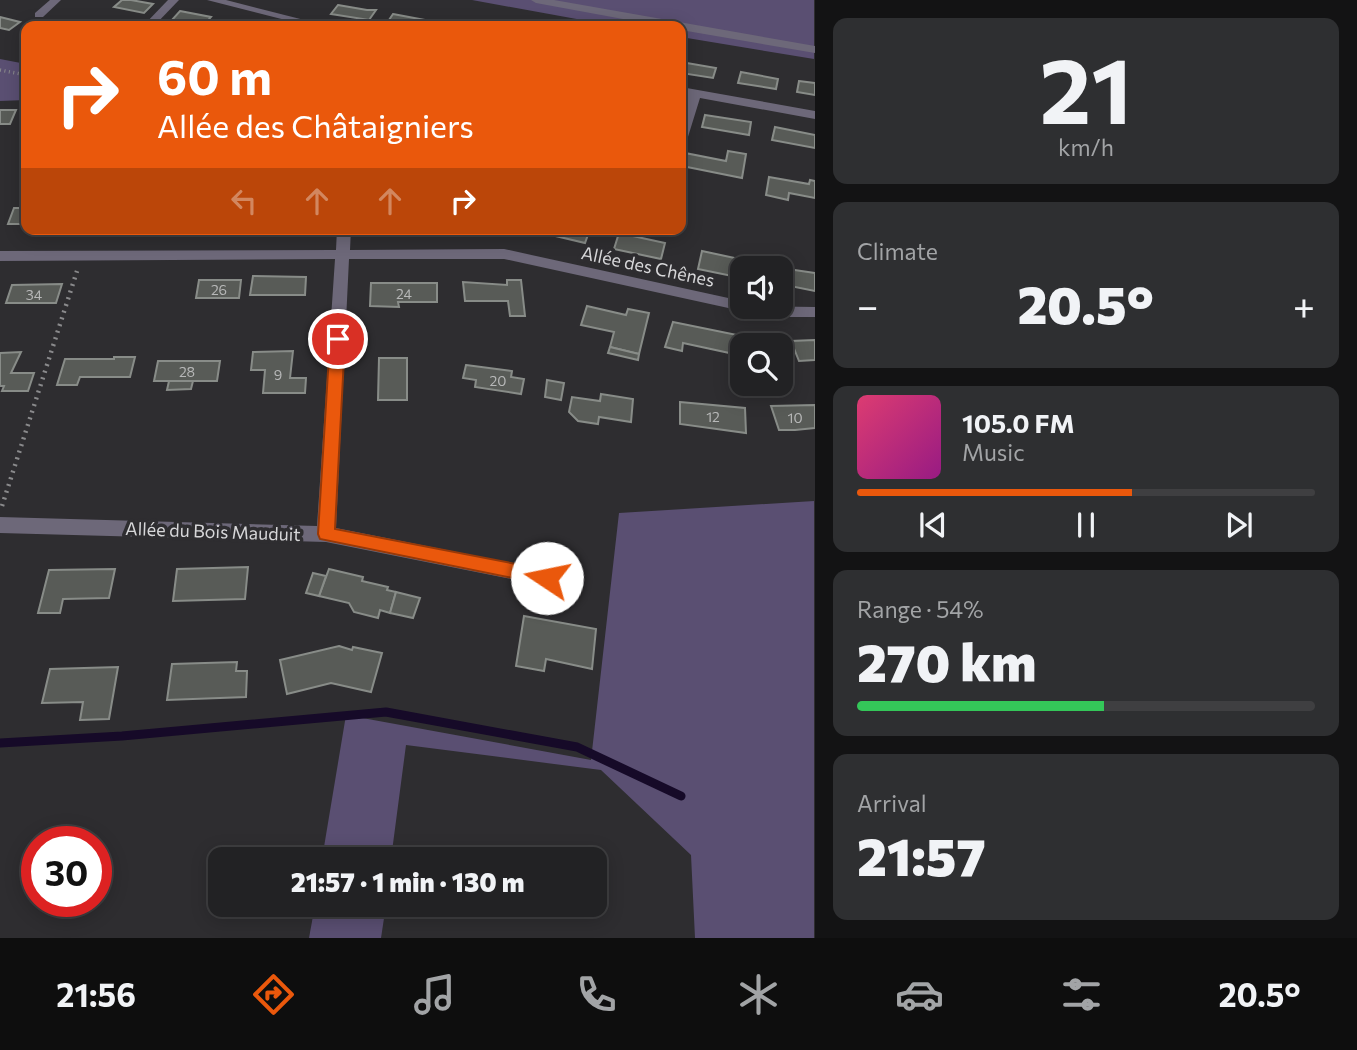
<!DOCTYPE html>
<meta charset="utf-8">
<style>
:root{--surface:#222224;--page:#2e2f31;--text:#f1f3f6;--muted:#a2a4a6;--line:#3f3f41;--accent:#ea580c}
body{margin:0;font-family:Commissioner,sans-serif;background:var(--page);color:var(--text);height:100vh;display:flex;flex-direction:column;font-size:26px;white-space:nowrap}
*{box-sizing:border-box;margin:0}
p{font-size:23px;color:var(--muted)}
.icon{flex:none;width:38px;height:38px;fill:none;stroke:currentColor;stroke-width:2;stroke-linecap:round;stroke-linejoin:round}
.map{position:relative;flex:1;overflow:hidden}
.side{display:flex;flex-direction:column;gap:18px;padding:18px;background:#131314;width:542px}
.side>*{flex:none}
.top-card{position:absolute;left:21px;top:21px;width:665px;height:214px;border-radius:14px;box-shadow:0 4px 18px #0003,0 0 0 2px var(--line);background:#ea580c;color:#fff;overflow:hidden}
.fabs{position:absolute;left:730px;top:256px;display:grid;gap:14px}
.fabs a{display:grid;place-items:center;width:63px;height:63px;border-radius:14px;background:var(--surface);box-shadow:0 4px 18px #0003,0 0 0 2px var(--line);font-size:35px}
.speed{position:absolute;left:21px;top:826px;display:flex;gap:14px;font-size:35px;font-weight:700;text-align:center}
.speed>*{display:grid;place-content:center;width:91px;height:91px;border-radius:50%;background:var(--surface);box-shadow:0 4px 18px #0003,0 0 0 2px var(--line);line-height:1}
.speed .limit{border:10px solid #d22;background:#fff;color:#111}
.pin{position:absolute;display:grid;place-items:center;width:60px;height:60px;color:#fff;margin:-30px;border:4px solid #fff;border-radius:50%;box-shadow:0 2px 7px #0007}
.me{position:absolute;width:77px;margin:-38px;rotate:281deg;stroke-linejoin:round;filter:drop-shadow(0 0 5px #0008)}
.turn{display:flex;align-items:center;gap:24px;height:147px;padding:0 21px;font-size:32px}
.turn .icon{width:91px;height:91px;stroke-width:2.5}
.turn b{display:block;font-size:49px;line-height:60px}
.lanes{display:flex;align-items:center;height:66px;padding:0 21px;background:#0003;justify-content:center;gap:35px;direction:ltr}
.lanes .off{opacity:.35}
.big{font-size:52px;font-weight:800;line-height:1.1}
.side .tile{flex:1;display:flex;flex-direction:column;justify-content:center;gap:10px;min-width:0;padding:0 24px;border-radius:14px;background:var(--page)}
.side .dial{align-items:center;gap:0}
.dial b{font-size:91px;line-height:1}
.song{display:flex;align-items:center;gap:21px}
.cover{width:84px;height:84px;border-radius:10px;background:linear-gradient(135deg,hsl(340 70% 55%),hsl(310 70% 35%))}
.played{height:7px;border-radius:4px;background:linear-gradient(90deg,var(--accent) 60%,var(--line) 60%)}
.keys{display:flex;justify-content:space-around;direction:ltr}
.heat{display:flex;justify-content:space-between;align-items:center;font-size:38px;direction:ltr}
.charge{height:10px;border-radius:5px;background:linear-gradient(90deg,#34c759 54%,var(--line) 0)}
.trip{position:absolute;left:208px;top:847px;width:399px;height:70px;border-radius:14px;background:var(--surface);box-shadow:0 4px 18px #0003,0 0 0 2px var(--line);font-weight:800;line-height:70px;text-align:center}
.tab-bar{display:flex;height:112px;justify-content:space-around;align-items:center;background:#0e0e0e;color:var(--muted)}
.tab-bar .icon{width:49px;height:49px}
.tab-bar .on{color:var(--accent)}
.tab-bar b{font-size:32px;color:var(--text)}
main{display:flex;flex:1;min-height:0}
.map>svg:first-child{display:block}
.green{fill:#5a4f72}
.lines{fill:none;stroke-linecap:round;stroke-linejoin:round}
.stream{stroke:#160a28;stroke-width:9}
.building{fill:#585b57;stroke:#888c88;stroke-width:2}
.path-far1{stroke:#8a8a8c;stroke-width:3.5;stroke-dasharray:1 3.5;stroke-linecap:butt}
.path{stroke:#8a8a8c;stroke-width:4.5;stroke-dasharray:2 5;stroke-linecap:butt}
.minor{fill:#6d6879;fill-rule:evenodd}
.route{fill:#ea580c;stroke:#983908;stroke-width:2}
.labels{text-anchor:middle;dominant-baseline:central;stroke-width:7;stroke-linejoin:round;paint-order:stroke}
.number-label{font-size:14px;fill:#b7b8b8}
.street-label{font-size:18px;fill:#d7d7d9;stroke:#2e2d30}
</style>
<main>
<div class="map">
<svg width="815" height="938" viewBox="0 0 815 938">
<rect width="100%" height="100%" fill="#2e2d30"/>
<g class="green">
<polygon points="472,0 814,0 814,59 681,37 681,26 615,26"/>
<polygon points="0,59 26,64 26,100 0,101"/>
<polygon points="814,501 814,938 695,938 691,855 601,770 406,745 391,859 322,859 346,715 591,760 619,513"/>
<polygon points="315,905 386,905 381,938 309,938"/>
</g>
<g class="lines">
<polyline class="stream" points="0,743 122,736 386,712 577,747 681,796"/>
</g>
<g class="building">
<polygon points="122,0 131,0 153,4 144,13 114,7"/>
<polygon points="338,5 367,10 376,10 369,20 331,14"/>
<polygon points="180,11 211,17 203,26 171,21"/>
<polygon points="393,14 430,21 426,26 387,23"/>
<polygon points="0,17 20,22 9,30 0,28"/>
<polygon points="225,20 256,25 219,26"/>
<polygon points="681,62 716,68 713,78 681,73"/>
<polygon points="741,72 778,79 776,89 738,83"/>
<polygon points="799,81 815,83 815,95 797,92"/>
<polygon points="0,110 16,110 10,124 0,124"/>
<polygon points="705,115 751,122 749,135 702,127"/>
<polygon points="775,127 815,135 815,148 772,140"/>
<polygon points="728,151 746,154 742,178 682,166 685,153 726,161"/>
<polygon points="769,177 809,184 810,180 815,181 815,198 789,193 788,200 766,195"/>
<polygon points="14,208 26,208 26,224 8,224"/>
<polygon points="173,229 230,229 229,232 172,232"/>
<polygon points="526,229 590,229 585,243"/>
<polygon points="619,233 665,243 661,259 614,249"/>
<polygon points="702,251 758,263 757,268 742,268 742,278 698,269"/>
<polygon points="781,268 815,273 815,291 780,284"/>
<polygon points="253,276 306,277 305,295 250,295"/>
<polygon points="199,280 241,280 239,298 196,298"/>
<polygon points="507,280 521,280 525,316 510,316 508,301 465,301 463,282 507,285"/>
<polygon points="371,283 437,283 437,302 398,302 399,307 370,306"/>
<polygon points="62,284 56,303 6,303 12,285"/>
<polygon points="587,306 626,315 628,309 649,313 639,354 610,347 614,332 581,325"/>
<polygon points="673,322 737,335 734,354 683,343 682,351 665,347"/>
<polygon points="815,340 815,360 799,361 791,341"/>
<polygon points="610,347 639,354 638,360 608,353"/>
<polygon points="293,351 290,378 306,378 305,393 263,393 265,370 251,370 253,352"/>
<polygon points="21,352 11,373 34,373 28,391 2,391 4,386 0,386 0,353"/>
<polygon points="114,357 135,357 130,377 80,377 77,385 57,385 65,359 114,359"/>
<polygon points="379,358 407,358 407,400 378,400"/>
<polygon points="158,361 220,361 217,381 154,381"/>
<polygon points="466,365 512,371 511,377 524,379 521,394 475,387 476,380 463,378"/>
<polygon points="547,380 564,383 561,400 545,397"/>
<polygon points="169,381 193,381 191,389 167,390"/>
<polygon points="601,394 633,399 631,422 599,417 598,424 578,421 569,412 572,397 600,401"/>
<polygon points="680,402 745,408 746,433 680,424"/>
<polygon points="815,405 815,428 795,430 779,430 771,406"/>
<polygon points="248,567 245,599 173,601 177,569"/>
<polygon points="115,569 109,598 63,599 60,613 38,613 49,570"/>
<polygon points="329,569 363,577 362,581 388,587 387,590 396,592 390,613 380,610 378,618 354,612 349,603 319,596"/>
<polygon points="313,573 326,576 319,596 306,593"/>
<polygon points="396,592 420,598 413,618 390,613"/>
<polygon points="524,616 596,629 592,669 546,659 544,671 516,666"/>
<polygon points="339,646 352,650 353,647 382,653 371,692 331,683 287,694 280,660"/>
<polygon points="237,662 236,671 247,671 246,697 167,700 172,664"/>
<polygon points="118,667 109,719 80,720 83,702 42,703 50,669"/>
</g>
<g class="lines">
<polyline class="path-far1" points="0,70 26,75"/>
<polyline class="path" points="2,506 77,271"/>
<g class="minor">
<polygon points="50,0 61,0 43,17 35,17 35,13"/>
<polygon points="168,0 179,0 154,26 143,26"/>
<polygon points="207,0 226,0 328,26 309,26"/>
<polygon points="531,0 554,0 815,46 815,53 681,30 681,26 661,26 536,3"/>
<polygon points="681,87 815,111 815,119 700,98 687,140 681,144 681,120 688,96 681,95"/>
<polygon points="337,229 351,229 350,250 504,249 742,301 742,306 815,307 815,317 781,317 742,311 504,259 349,259 336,528 547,570 554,572 557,578 554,584 547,586 326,542 0,533 0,517 317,526 335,259 0,261 0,251 336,250"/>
</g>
</g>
<polygon class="route" points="338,334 345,339 335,529 547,570 554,573 556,578 554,583 547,585 320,539 318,534 330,339"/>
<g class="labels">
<g class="number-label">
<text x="219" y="289">26</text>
<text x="404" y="293">24</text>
<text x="34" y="294">34</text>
<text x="187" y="371">28</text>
<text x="278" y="374">9</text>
<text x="498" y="380">20</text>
<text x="713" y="416">12</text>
<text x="795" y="417">10</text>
</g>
<g class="street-label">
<text transform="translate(648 266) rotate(12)">Allée des Chênes</text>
<text transform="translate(213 531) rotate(2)">Allée du Bois Mauduit</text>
</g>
</g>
</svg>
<div class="fabs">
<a><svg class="icon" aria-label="sound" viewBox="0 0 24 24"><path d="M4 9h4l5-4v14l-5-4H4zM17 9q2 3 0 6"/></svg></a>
<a><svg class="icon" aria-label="search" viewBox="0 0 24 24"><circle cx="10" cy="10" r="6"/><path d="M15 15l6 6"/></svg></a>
</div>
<div class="speed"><div class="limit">30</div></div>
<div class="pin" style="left:338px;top:339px;background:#d93025"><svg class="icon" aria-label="arrive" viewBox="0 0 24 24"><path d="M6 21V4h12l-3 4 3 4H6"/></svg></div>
<svg class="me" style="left:547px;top:578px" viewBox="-20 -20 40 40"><circle r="19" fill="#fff"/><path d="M0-13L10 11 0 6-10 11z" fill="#ea580c"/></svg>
<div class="trip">21:57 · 1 min · 130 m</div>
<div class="top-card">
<div class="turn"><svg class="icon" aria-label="right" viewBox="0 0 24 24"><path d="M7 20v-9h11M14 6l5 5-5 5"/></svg><div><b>60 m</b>Allée des Châtaigniers</div></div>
<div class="lanes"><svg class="icon off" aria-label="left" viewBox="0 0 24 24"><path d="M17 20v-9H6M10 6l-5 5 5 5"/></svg><svg class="icon off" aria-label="ahead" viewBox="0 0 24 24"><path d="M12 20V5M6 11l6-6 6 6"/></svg><svg class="icon off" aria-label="ahead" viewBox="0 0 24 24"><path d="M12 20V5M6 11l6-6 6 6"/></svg><svg class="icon" aria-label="right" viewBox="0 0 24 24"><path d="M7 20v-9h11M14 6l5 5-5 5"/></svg></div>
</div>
</div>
<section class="side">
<div class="tile dial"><b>21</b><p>km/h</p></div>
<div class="tile"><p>Climate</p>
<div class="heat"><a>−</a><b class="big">20.5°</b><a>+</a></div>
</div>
<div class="tile">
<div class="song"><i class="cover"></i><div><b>105.0 FM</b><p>Music</p></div></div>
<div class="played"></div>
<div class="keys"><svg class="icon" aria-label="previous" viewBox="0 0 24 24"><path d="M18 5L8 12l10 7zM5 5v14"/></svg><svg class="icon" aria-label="pause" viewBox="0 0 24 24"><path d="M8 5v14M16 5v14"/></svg><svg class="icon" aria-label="next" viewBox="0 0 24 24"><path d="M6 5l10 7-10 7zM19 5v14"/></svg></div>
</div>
<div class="tile"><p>Range · 54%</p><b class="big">270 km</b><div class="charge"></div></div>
<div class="tile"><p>Arrival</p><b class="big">21:57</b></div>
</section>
</main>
<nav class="tab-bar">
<b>21:56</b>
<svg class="icon on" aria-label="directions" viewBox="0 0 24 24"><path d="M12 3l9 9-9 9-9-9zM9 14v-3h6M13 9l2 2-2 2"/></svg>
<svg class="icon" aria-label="music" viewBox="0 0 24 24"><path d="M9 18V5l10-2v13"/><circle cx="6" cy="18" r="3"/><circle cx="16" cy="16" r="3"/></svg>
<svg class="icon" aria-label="phone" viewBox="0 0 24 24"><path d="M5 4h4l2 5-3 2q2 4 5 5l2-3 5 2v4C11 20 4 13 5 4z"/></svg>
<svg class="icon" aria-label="climate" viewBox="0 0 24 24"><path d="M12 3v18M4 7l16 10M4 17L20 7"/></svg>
<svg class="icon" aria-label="car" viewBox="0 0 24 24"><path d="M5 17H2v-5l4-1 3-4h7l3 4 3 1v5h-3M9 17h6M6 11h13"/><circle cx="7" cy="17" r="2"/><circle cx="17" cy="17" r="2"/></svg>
<svg class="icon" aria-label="filters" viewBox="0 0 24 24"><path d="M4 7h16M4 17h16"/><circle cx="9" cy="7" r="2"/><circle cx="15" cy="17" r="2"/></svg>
<b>20.5°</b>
</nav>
